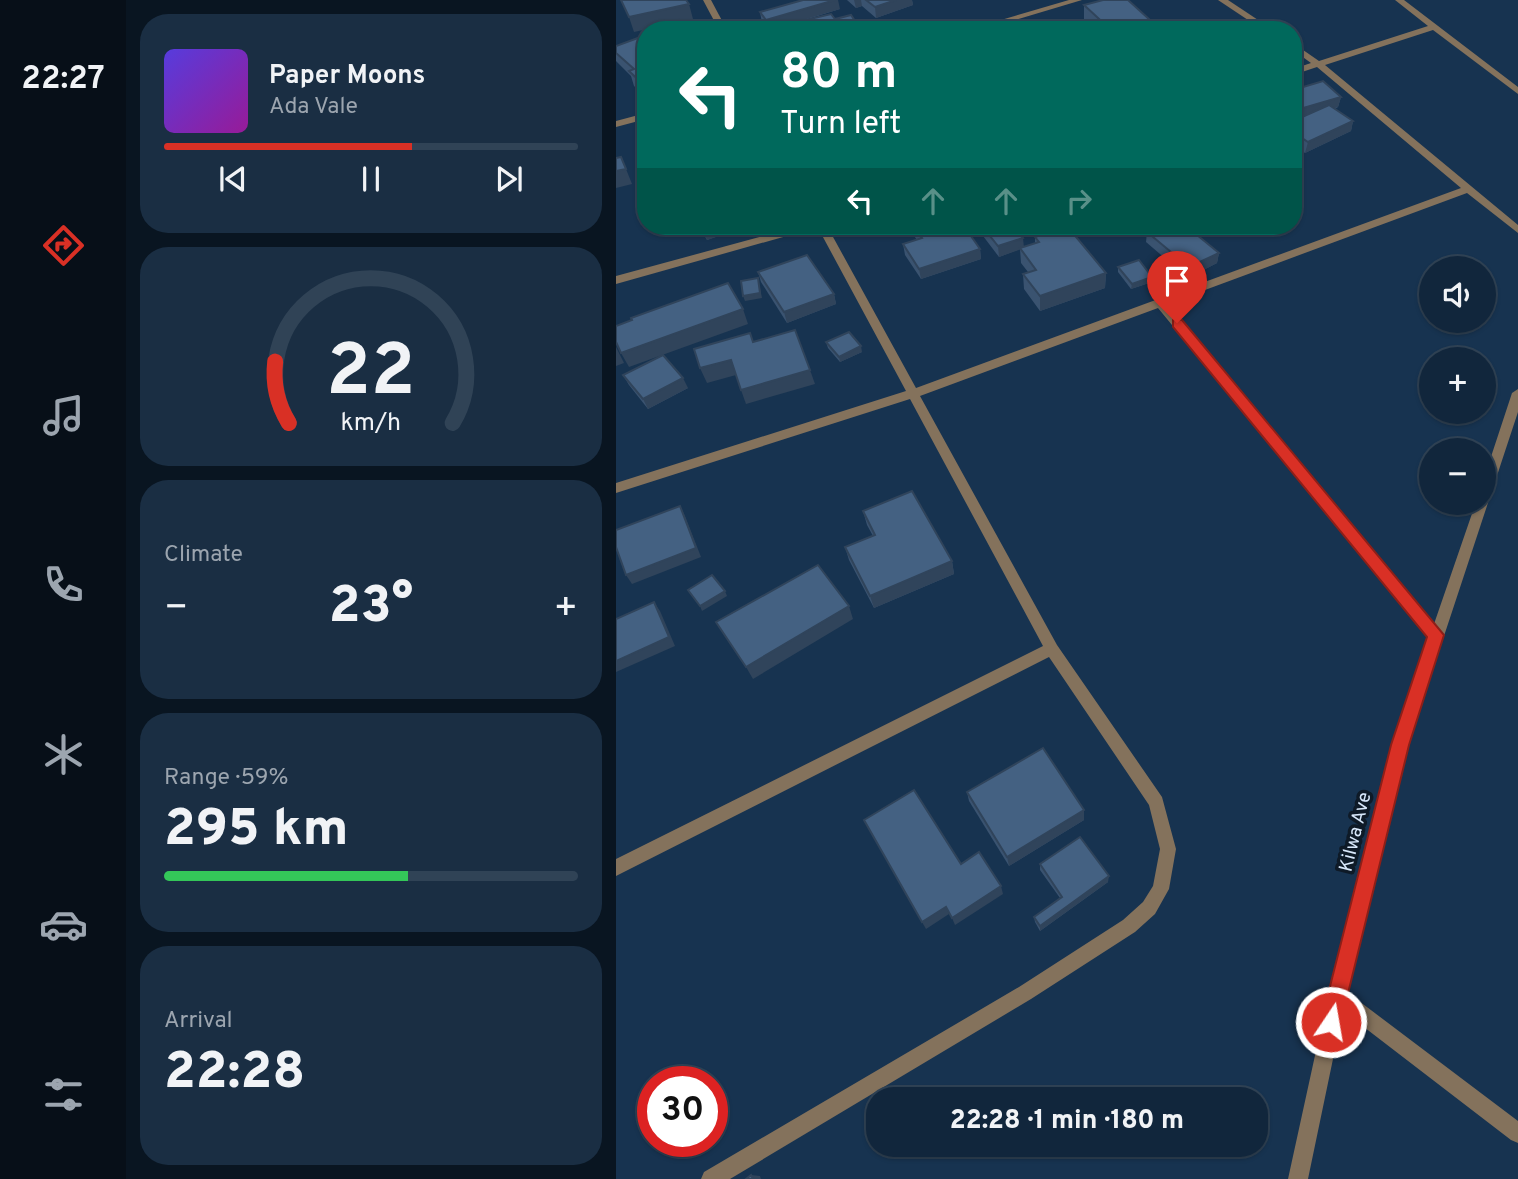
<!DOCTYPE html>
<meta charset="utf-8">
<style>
:root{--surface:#11263c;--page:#1a2e43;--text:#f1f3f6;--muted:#9ca5af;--line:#304356;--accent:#d93025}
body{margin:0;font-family:Overpass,sans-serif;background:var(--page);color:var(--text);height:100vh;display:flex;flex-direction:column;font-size:26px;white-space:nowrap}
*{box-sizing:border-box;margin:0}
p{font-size:23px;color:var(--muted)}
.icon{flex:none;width:38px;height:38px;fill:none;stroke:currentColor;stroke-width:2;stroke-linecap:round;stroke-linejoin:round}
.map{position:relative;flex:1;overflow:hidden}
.panel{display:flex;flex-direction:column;gap:14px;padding:14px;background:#091521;width:490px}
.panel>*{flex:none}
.top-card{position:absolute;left:21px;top:21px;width:665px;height:214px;border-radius:28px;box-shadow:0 2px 5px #0004,0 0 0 2px var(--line);background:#00695c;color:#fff;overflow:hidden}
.tools{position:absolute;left:803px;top:256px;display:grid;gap:14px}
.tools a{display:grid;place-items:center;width:77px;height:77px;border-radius:50%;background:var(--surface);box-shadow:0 2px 5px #0004,0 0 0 2px var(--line);font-size:35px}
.speed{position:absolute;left:21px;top:1066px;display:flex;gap:14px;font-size:35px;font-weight:700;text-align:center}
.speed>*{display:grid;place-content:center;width:91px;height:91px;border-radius:50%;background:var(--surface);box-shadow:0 2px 5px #0004,0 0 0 2px var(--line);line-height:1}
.speed .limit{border:10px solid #d22;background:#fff;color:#111}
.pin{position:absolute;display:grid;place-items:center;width:60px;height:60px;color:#fff;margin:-72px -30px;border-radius:50% 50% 50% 0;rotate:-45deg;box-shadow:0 0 7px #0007}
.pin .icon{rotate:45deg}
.me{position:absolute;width:77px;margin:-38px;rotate:12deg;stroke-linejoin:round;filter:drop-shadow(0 0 5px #0008)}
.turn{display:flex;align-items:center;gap:24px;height:147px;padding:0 28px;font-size:32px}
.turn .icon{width:91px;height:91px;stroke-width:2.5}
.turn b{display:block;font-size:49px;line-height:60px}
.lanes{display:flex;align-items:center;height:66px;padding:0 28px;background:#0003;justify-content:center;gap:35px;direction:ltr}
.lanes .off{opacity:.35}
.big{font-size:52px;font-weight:800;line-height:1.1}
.panel .tile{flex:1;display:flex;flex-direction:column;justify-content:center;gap:10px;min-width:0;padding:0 24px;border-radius:28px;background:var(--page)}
.panel .dial{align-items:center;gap:0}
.dial svg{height:182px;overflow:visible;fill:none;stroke:var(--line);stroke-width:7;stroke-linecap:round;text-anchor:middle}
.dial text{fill:var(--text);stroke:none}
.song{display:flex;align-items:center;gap:21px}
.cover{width:84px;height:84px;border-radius:10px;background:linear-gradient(135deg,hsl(250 70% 55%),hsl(300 70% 35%))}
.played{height:7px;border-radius:4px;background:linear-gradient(90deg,var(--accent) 60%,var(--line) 60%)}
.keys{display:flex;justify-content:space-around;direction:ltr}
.heat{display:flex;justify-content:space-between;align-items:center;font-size:38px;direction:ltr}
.charge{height:10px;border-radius:5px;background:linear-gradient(90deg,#34c759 59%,var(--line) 0)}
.trip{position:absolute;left:250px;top:1087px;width:402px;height:70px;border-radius:28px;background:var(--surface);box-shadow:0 2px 5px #0004,0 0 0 2px var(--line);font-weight:800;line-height:70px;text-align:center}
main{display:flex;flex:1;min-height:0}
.tabs{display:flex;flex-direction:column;width:126px;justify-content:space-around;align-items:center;background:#070f18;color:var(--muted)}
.tabs .icon{width:49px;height:49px}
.tabs .selected{color:var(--accent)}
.tabs b{font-size:32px;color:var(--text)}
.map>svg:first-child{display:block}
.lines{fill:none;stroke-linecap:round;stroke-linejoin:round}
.street{fill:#84725c;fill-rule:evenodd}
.wall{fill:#3a5370}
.shaded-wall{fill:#30445b}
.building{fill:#446182;stroke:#30445b;stroke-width:2}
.route{fill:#d93025;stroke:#8d1f18;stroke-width:2}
.labels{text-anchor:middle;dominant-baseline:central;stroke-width:7;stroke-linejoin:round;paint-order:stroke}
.street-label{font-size:19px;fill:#d8e8fb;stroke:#0e1a27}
</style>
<main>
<nav class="tabs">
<b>22:27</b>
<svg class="icon selected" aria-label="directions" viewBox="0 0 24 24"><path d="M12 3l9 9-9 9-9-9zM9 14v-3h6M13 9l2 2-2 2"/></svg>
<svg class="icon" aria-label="music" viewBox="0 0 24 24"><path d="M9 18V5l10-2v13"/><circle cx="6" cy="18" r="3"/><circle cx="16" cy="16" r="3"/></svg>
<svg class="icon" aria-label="phone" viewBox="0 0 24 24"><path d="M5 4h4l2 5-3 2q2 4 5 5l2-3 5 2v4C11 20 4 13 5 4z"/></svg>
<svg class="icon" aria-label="climate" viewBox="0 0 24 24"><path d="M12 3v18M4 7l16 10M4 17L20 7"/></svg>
<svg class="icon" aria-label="car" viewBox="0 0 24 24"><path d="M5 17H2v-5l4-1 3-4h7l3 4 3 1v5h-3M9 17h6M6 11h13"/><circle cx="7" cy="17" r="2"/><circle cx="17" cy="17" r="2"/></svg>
<svg class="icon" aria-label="filters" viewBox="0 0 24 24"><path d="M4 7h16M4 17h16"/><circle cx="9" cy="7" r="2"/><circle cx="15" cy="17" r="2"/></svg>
</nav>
<section class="panel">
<div class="tile">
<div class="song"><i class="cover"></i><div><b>Paper Moons</b><p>Ada Vale</p></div></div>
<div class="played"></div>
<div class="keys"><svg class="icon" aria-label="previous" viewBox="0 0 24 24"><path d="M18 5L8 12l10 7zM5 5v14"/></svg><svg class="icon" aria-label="pause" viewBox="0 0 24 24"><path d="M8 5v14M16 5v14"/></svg><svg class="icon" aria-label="next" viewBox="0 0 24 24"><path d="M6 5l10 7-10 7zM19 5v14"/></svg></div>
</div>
<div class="tile dial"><svg viewBox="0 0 100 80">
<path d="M14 69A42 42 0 1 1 86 69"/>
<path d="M14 69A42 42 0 0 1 8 42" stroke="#d93025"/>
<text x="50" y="56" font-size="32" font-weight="700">22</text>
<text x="50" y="72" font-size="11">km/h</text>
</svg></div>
<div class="tile"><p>Climate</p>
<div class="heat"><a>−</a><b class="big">23°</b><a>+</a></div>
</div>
<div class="tile"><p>Range · 59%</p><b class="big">295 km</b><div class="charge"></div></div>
<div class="tile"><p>Arrival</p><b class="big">22:28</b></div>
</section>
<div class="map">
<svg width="902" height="1179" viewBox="0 0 902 1179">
<rect width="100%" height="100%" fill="#173350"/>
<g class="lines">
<g class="street">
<polygon points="87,0 95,0 111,30 103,30"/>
<polygon points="453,0 466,0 366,30 351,30"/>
<polygon points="602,0 612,0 657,30 647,30"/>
<polygon points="779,0 788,0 902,87 902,94 817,30 709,65 902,225 902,233 851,193 551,304 818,624 860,502 868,502 868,478 896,393 902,389 902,412 792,745 731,992 902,1121 902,1143 895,1140 727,1011 692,1179 672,1179 712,996 776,745 813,638 542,308 304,396 441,645 546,797 560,849 553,889 539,914 519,932 415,999 114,1179 85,1179 88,1172 403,987 507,920 527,902 537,886 544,849 533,805 433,657 0,876 0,859 427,646 294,399 0,493 0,483 290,391 201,226 211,226 300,388 845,188 701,67 677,75 677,69 695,63 677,50 677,43 703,61 812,26"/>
<polygon points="30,113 30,119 0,127 0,121"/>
<polygon points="184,226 200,226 199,228 0,284 0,276"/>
</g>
</g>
<g class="wall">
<polygon points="231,0 296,0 297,5 260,18 246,6 240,8"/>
<polygon points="468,5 545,30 478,30 468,20"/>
<polygon points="224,9 179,23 219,19 243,30 174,30 173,24 153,30 146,23 144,12"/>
<polygon points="30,35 30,96 18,86 15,76 0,61 0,46"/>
<polygon points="677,90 725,97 722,107 719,109 737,121 735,131 689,153 677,144"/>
<polygon points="83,226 132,226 91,240"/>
<polygon points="294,226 317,226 320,230 364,249 365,259 305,279 289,255 287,244 301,240 294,230"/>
<polygon points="363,226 397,226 408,247 419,243 419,237 440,230 444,226 464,226 464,228 458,234 490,273 489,288 424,311 408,289 407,274 412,272 405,263 404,249 383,257 364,232"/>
<polygon points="407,226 437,226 418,235"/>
<polygon points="575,226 607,226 589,236"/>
<polygon points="531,232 603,253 601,263 572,278 530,242"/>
<polygon points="502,267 536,277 536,282 515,289 502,272"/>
<polygon points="142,272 218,294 220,304 171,323 145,282"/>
<polygon points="210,342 246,352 224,362 212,348"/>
<polygon points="7,375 72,388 32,409 13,385"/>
<polygon points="247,511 336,561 338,574 258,608 233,560 229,547 257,536 251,525"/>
<polygon points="351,792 468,810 468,820 393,866 353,801"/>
<polygon points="424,864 492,882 424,931 419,922 418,917 444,898 424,870"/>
</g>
<g class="shaded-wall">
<polygon points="219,0 222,0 224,9 153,30 150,20"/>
<polygon points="238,0 245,0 246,6 240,8"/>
<polygon points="280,0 296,0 297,5 260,18 259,7"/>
<polygon points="73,4 77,19 18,32 13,17"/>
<polygon points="725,97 722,107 677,121 677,111"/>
<polygon points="737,121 735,131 689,153 692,142"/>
<polygon points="10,169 16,184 0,188 0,171"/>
<polygon points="97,226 132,226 91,240 87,229"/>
<polygon points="148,226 166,226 140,234 139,229"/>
<polygon points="418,226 437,226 418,235"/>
<polygon points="461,226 464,226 464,228 453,240 453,235"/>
<polygon points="590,226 607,226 589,236"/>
<polygon points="407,238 408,248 383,257 382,246"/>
<polygon points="364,249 365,259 305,279 303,269"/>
<polygon points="603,253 601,263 572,278 573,267"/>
<polygon points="490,273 489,288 424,311 424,296"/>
<polygon points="536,277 536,282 515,289 516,284"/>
<polygon points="142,278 146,298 129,301 127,296"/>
<polygon points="218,294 220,304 171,323 168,312"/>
<polygon points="127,309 132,324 13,367 5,353"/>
<polygon points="245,346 246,352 224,362 223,357"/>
<polygon points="0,347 8,363 0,366"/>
<polygon points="115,360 120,375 91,383 84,368"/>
<polygon points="194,370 199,384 130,404 125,390"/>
<polygon points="67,378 72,388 32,409 27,399"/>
<polygon points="64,506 69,516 85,557 16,584 10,575"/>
<polygon points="336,561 338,574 258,608 254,596"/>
<polygon points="109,591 111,596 86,611 84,606"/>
<polygon points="38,602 44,611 59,646 0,672 0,661"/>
<polygon points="233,606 237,619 137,679 130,667"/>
<polygon points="468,810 468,820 393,866 391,857"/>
<polygon points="493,876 492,882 424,931 424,926"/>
<polygon points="385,886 387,894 339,925 336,918"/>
<polygon points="330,907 333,914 310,929 306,922"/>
<polygon points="135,1175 144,1176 145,1179 137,1179"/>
</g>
<g class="building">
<polygon points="5,0 70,0 73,4 13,17"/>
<polygon points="187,0 219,0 150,20 144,12"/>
<polygon points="250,0 280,0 259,7"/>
<polygon points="487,0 512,0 545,30 495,30 468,5"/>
<polygon points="215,14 219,19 235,15 243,27 231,30 176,30 173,24"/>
<polygon points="63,20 73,30 38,30 36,28"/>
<polygon points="439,20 455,30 415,30"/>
<polygon points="603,22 613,30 576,30"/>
<polygon points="30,35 30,87 13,71 18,69 0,53 0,46"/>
<polygon points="707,81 725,97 677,111 677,90"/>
<polygon points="713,105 737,121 692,142 677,132 677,121"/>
<polygon points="5,157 10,169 0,171 0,158"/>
<polygon points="85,226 97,226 87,229"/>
<polygon points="137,226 148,226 139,229"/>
<polygon points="297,226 317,226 320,230 333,226 348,226 364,249 303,269 287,244 306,238"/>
<polygon points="366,226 397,226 407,238 382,246"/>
<polygon points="444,226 461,226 456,232 451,226 440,230"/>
<polygon points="451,226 490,273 424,296 407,274 420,270 404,248 423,242 419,237"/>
<polygon points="544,226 570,226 603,253 573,267 531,232"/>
<polygon points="191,255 218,294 168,312 142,272"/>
<polygon points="523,260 536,277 516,284 502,267"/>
<polygon points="142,278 144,293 127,296 125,281"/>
<polygon points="112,283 127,309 5,353 0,342 0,326 16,320 15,318"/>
<polygon points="179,330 194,370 125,390 115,360 84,368 78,349 134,333 137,342"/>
<polygon points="233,332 245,346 223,357 210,342"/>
<polygon points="47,355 67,378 27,399 7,375"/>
<polygon points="296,491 336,561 254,596 229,547 259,535 247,511"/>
<polygon points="64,506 80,548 10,575 0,547 0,530"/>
<polygon points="202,565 233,606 130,667 100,622"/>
<polygon points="96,575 109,591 84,606 72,590"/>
<polygon points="38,602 53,637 0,661 0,619"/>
<polygon points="427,748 468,810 391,857 351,792"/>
<polygon points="298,790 345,864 363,852 385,886 336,918 330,907 306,922 248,820"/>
<polygon points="464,837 493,876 424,926 418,917 446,897 424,864"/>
<polygon points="135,1175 137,1179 130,1179"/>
</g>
<polygon class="route" points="561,319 566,320 828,635 793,745 725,1022 722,1029 715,1032 708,1029 705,1022 775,745 811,637 557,327 557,320"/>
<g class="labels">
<g class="street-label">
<text transform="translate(740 832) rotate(-76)">Kilwa Ave</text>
</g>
</g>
</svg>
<div class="tools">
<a><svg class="icon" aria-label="sound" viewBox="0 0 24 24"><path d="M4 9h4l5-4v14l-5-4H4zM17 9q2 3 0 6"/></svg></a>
<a>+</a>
<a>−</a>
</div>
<div class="speed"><div class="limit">30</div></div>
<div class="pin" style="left:561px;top:323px;background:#d93025"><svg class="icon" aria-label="arrive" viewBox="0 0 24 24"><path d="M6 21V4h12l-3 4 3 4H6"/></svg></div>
<svg class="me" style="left:715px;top:1022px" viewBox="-20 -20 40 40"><circle r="17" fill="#d93025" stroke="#fff" stroke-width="3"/><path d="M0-11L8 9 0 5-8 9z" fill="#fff"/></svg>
<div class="trip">22:28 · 1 min · 180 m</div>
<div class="top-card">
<div class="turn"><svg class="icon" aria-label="left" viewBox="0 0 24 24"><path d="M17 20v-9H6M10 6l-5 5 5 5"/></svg><div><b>80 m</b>Turn left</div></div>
<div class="lanes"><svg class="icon" aria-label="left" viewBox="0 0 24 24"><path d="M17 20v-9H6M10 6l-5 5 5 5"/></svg><svg class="icon off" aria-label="ahead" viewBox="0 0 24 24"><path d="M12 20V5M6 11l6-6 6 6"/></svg><svg class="icon off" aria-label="ahead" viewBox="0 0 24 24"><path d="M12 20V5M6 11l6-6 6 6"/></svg><svg class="icon off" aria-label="right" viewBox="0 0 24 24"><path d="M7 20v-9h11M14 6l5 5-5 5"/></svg></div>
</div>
</div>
</main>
